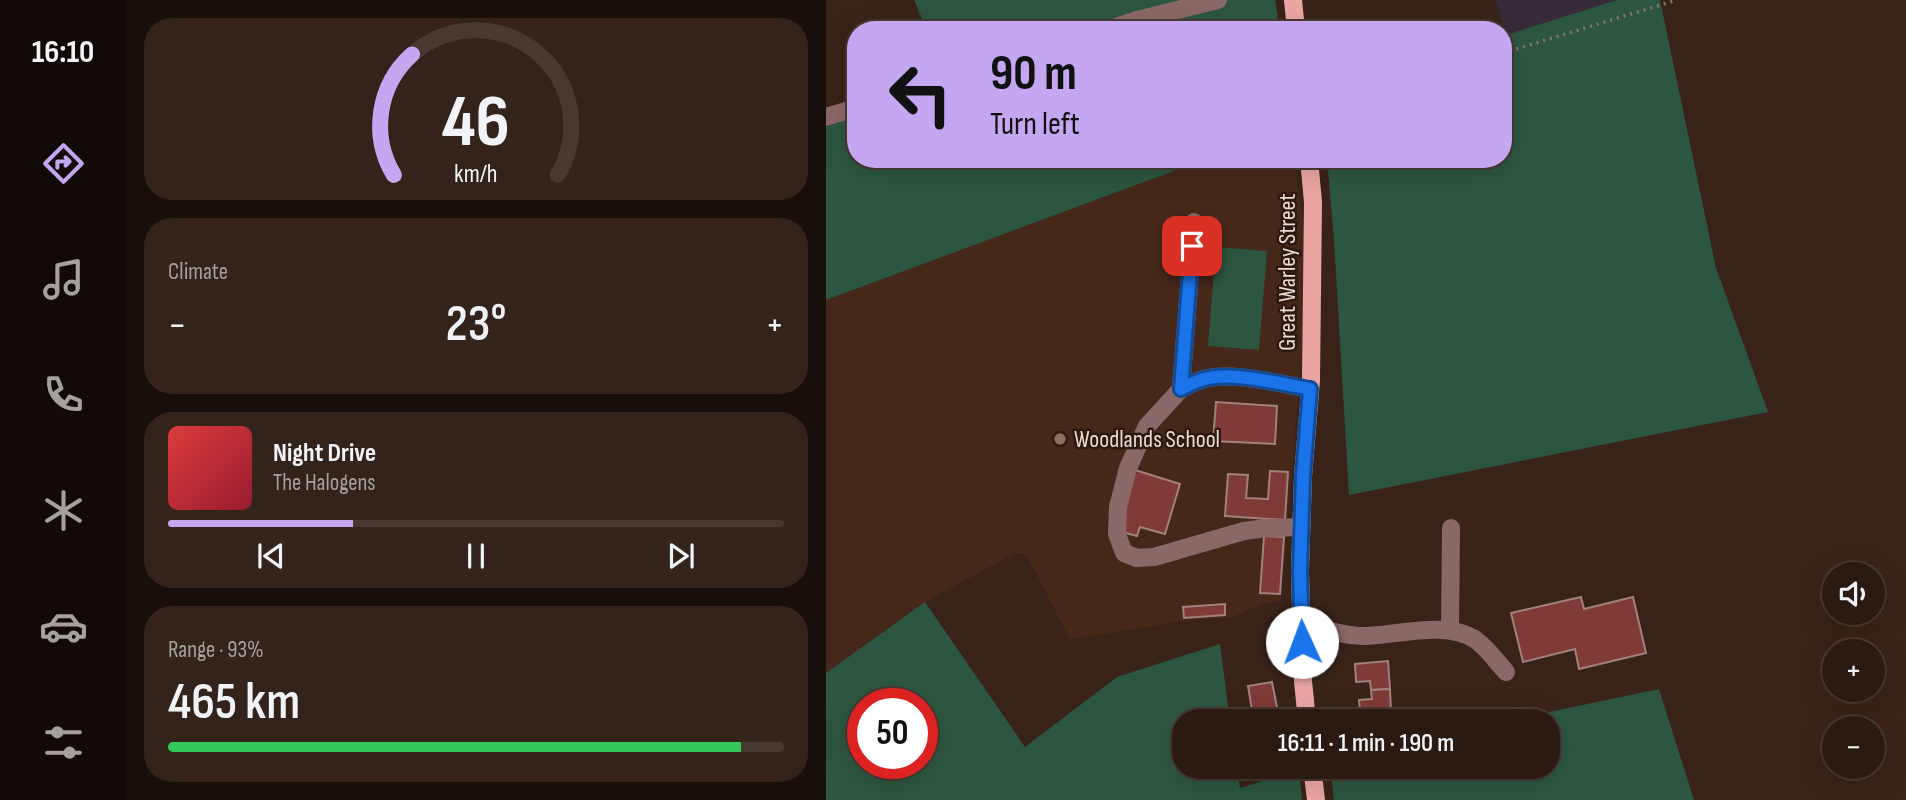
<!DOCTYPE html>
<meta charset="utf-8">
<style>
:root{--surface:#2b1a12;--page:#33231b;--text:#f1f3f6;--muted:#a6a19f;--line:#473832;--accent:#c5a7f1}
body{margin:0;font-family:"Sofia Sans Condensed",sans-serif;background:var(--page);color:var(--text);height:100vh;display:flex;flex-direction:column;font-size:26px;white-space:nowrap}
*{box-sizing:border-box;margin:0}
p{font-size:23px;color:var(--muted)}
.icon{flex:none;width:38px;height:38px;fill:none;stroke:currentColor;stroke-width:2;stroke-linecap:round;stroke-linejoin:round}
.map{position:relative;flex:1;overflow:hidden}
.sheet{display:flex;flex-direction:column;gap:18px;padding:18px;background:#180e0a;width:700px}
.sheet>*{flex:none}
.top-card{position:absolute;left:21px;top:21px;width:665px;height:147px;border-radius:28px;box-shadow:0 7px 28px #0002,0 0 0 2px var(--line);background:#c5a7f1;color:#111;overflow:hidden}
.buttons{position:absolute;left:996px;top:562px;display:grid;gap:14px}
.buttons a{display:grid;place-items:center;width:63px;height:63px;border-radius:50%;background:var(--surface);box-shadow:0 7px 28px #0002,0 0 0 2px var(--line);font-size:35px}
.speed{position:absolute;left:21px;top:688px;display:flex;gap:14px;font-size:35px;font-weight:700;text-align:center}
.speed>*{display:grid;place-content:center;width:91px;height:91px;border-radius:50%;background:var(--surface);box-shadow:0 7px 28px #0002,0 0 0 2px var(--line);line-height:1}
.speed .limit{border:10px solid #d22;background:#fff;color:#111}
.pin{position:absolute;display:grid;place-items:center;width:60px;height:60px;color:#fff;margin:-30px;border-radius:14px;box-shadow:0 4px 10px #0006}
.me{position:absolute;width:77px;margin:-38px;rotate:358deg;stroke-linejoin:round;filter:drop-shadow(0 0 5px #0008)}
.turn{display:flex;align-items:center;gap:24px;height:147px;padding:0 28px;font-size:32px}
.turn .icon{width:91px;height:91px;stroke-width:2.5}
.turn b{display:block;font-size:49px;line-height:60px}
.big{font-size:52px;font-weight:600;line-height:1.1}
.sheet .tile{flex:1;display:flex;flex-direction:column;justify-content:center;gap:10px;min-width:0;padding:0 24px;border-radius:28px;background:var(--page)}
.sheet .dial{align-items:center;gap:0}
.dial svg{height:182px;overflow:visible;fill:none;stroke:var(--line);stroke-width:7;stroke-linecap:round;text-anchor:middle}
.dial text{fill:var(--text);stroke:none}
.song{display:flex;align-items:center;gap:21px}
.cover{width:84px;height:84px;border-radius:10px;background:linear-gradient(135deg,hsl(0 70% 55%),hsl(350 70% 35%))}
.played{height:7px;border-radius:4px;background:linear-gradient(90deg,var(--accent) 30%,var(--line) 30%)}
.keys{display:flex;justify-content:space-around;direction:ltr}
.heat{display:flex;justify-content:space-between;align-items:center;font-size:38px;direction:ltr}
.charge{height:10px;border-radius:5px;background:linear-gradient(90deg,#34c759 93%,var(--line) 0)}
.trip{position:absolute;left:346px;top:709px;width:388px;height:70px;border-radius:28px;background:var(--surface);box-shadow:0 7px 28px #0002,0 0 0 2px var(--line);font-weight:600;line-height:70px;text-align:center}
main{display:flex;flex:1;min-height:0}
.dock{display:flex;flex-direction:column;width:126px;justify-content:space-around;align-items:center;background:#110a07;color:var(--muted)}
.dock .icon{width:49px;height:49px}
.dock .selected{color:var(--accent)}
.dock b{font-size:32px;color:var(--text)}
.map>svg:first-child{display:block}
.built{fill:#45281a}
.industrial{fill:#372b39}
.green{fill:#2d5640;fill-rule:evenodd}
.building{fill:#803a37;stroke:#a0817e;stroke-width:2}
.lines{fill:none;stroke-linecap:round;stroke-linejoin:round}
.path{stroke:#87746a;stroke-width:3.5;stroke-dasharray:2 5;stroke-linecap:butt}
.minor{stroke:#8a6867;stroke-width:18}
.major{stroke:#eba6a4;stroke-width:18}
.route-casing{stroke:#114b97;stroke-width:18}
.route{stroke:#1a73e8;stroke-width:12}
.education-dot{fill:#8d6e63;stroke:#2e190e;stroke-width:2.5}
.labels{text-anchor:middle;dominant-baseline:central;stroke-width:5;stroke-linejoin:round;paint-order:stroke}
.street-label{font-size:24px;fill:#e9dad3;stroke:#2e190e}
.poi-label{font-size:24px;fill:#e9dad3;stroke:#2e190e;text-anchor:start}
</style>
<main>
<nav class="dock">
<b>16:10</b>
<svg class="icon selected" aria-label="directions" viewBox="0 0 24 24"><path d="M12 3l9 9-9 9-9-9zM9 14v-3h6M13 9l2 2-2 2"/></svg>
<svg class="icon" aria-label="music" viewBox="0 0 24 24"><path d="M9 18V5l10-2v13"/><circle cx="6" cy="18" r="3"/><circle cx="16" cy="16" r="3"/></svg>
<svg class="icon" aria-label="phone" viewBox="0 0 24 24"><path d="M5 4h4l2 5-3 2q2 4 5 5l2-3 5 2v4C11 20 4 13 5 4z"/></svg>
<svg class="icon" aria-label="climate" viewBox="0 0 24 24"><path d="M12 3v18M4 7l16 10M4 17L20 7"/></svg>
<svg class="icon" aria-label="car" viewBox="0 0 24 24"><path d="M5 17H2v-5l4-1 3-4h7l3 4 3 1v5h-3M9 17h6M6 11h13"/><circle cx="7" cy="17" r="2"/><circle cx="17" cy="17" r="2"/></svg>
<svg class="icon" aria-label="filters" viewBox="0 0 24 24"><path d="M4 7h16M4 17h16"/><circle cx="9" cy="7" r="2"/><circle cx="15" cy="17" r="2"/></svg>
</nav>
<section class="sheet">
<div class="tile dial"><svg viewBox="0 0 100 80">
<path d="M14 69A42 42 0 1 1 86 69"/>
<path d="M14 69A42 42 0 0 1 22 16" stroke="#c5a7f1"/>
<text x="50" y="56" font-size="32" font-weight="700">46</text>
<text x="50" y="72" font-size="11">km/h</text>
</svg></div>
<div class="tile"><p>Climate</p>
<div class="heat"><a>−</a><b class="big">23°</b><a>+</a></div>
</div>
<div class="tile">
<div class="song"><i class="cover"></i><div><b>Night Drive</b><p>The Halogens</p></div></div>
<div class="played"></div>
<div class="keys"><svg class="icon" aria-label="previous" viewBox="0 0 24 24"><path d="M18 5L8 12l10 7zM5 5v14"/></svg><svg class="icon" aria-label="pause" viewBox="0 0 24 24"><path d="M8 5v14M16 5v14"/></svg><svg class="icon" aria-label="next" viewBox="0 0 24 24"><path d="M6 5l10 7-10 7zM19 5v14"/></svg></div>
</div>
<div class="tile"><p>Range · 93%</p><b class="big">465 km</b><div class="charge"></div></div>
</section>
<div class="map">
<svg width="1080" height="800" viewBox="0 0 1080 800">
<rect width="100%" height="100%" fill="#392318"/>
<polygon class="built" points="380,159 469,159 481,252 478,325 455,601 436,604 407,617 366,620 244,639 200,554 189,553 99,602 0,673 0,300"/>
<polygon class="industrial" points="670,0 791,0 680,35"/>
<g class="green">
<polygon points="88,0 449,0 454,30 101,30"/>
<polygon points="791,0 834,0 890,268 942,412 523,495 508,240 501,159 677,159 677,36"/>
<polygon points="30,116 30,159 380,159 0,300 0,127"/>
<polygon points="390,247 441,251 433,350 382,346"/>
<path d="M99,602l100,145 92,-70 103,-33 10,77h-45v45l52,1 3,21 59,-18 3,30h-476v-127zM37,704h59v59h-59z"/>
<polygon points="833,689 868,800 508,800 504,767 723,766 723,721 680,721"/>
</g>
<g class="building">
<polygon points="390,402 451,406 449,444 387,441"/>
<polygon points="309,470 354,484 339,534 314,527 311,536 296,532 294,521"/>
<polygon points="444,471 462,472 459,520 399,516 402,474 422,475 420,498 442,499"/>
<polygon points="438,536 458,537 454,594 434,593"/>
<polygon points="755,597 758,609 807,597 820,653 753,669 749,649 697,662 685,613"/>
<polygon points="399,604 399,615 358,618 357,607"/>
<polygon points="562,661 564,689 545,690 544,681 530,682 529,664"/>
<polygon points="446,682 452,712 427,716 422,686"/>
<polygon points="564,689 565,712 534,713 533,700 546,699 545,690"/>
</g>
<g class="lines">
<polyline class="path" points="677,53 851,0"/>
<g class="minor">
<polyline points="280,30 311,20 392,0"/>
<polyline points="0,117 30,108"/>
<path d="M368,222l-13,167c6,-3 13,-7 20,-9 28,-10 79,4 109,9"/>
<polyline points="355,389 321,426 302,468 292,507 291,534 298,553 311,558 328,557 418,531 440,528 475,527"/>
<path d="M475,622c20,6 42,14 64,14 33,-1 82,-16 111,4 11,8 21,22 30,32"/>
<polyline points="624,630 625,528"/>
</g>
<g class="major">
<polyline points="467,0 470,30"/>
<polyline points="481,721 477,681 474,571 477,476 485,380 487,202 483,159"/>
<polyline points="486,766 490,800"/>
</g>
</g>
<g class="lines">
<g class="route-casing">
<path id="route" d="M366,246l-11,143c6,-3 13,-7 20,-9 28,-10 79,4 109,9l-7,87 -3,95 2,71"/>
</g>
<use href="#route" class="route"/>
</g>
<circle class="education-dot" cx="234" cy="439" r="7"/>
<g class="labels">
<g class="street-label">
<text transform="translate(461 272) rotate(-90)">Great Warley Street</text>
</g>
<g class="poi-label">
<text x="248" y="439">Woodlands School</text>
</g>
</g>
</svg>
<div class="buttons">
<a><svg class="icon" aria-label="sound" viewBox="0 0 24 24"><path d="M4 9h4l5-4v14l-5-4H4zM17 9q2 3 0 6"/></svg></a>
<a>+</a>
<a>−</a>
</div>
<div class="speed"><div class="limit">50</div></div>
<div class="pin" style="left:366px;top:246px;background:#d93025"><svg class="icon" aria-label="arrive" viewBox="0 0 24 24"><path d="M6 21V4h12l-3 4 3 4H6"/></svg></div>
<svg class="me" style="left:476px;top:642px" viewBox="-20 -20 40 40"><circle r="19" fill="#fff"/><path d="M0-13L10 11 0 6-10 11z" fill="#1a73e8"/></svg>
<div class="trip">16:11 · 1 min · 190 m</div>
<div class="top-card">
<div class="turn"><svg class="icon" aria-label="left" viewBox="0 0 24 24"><path d="M17 20v-9H6M10 6l-5 5 5 5"/></svg><div><b>90 m</b>Turn left</div></div>
</div>
</div>
</main>
